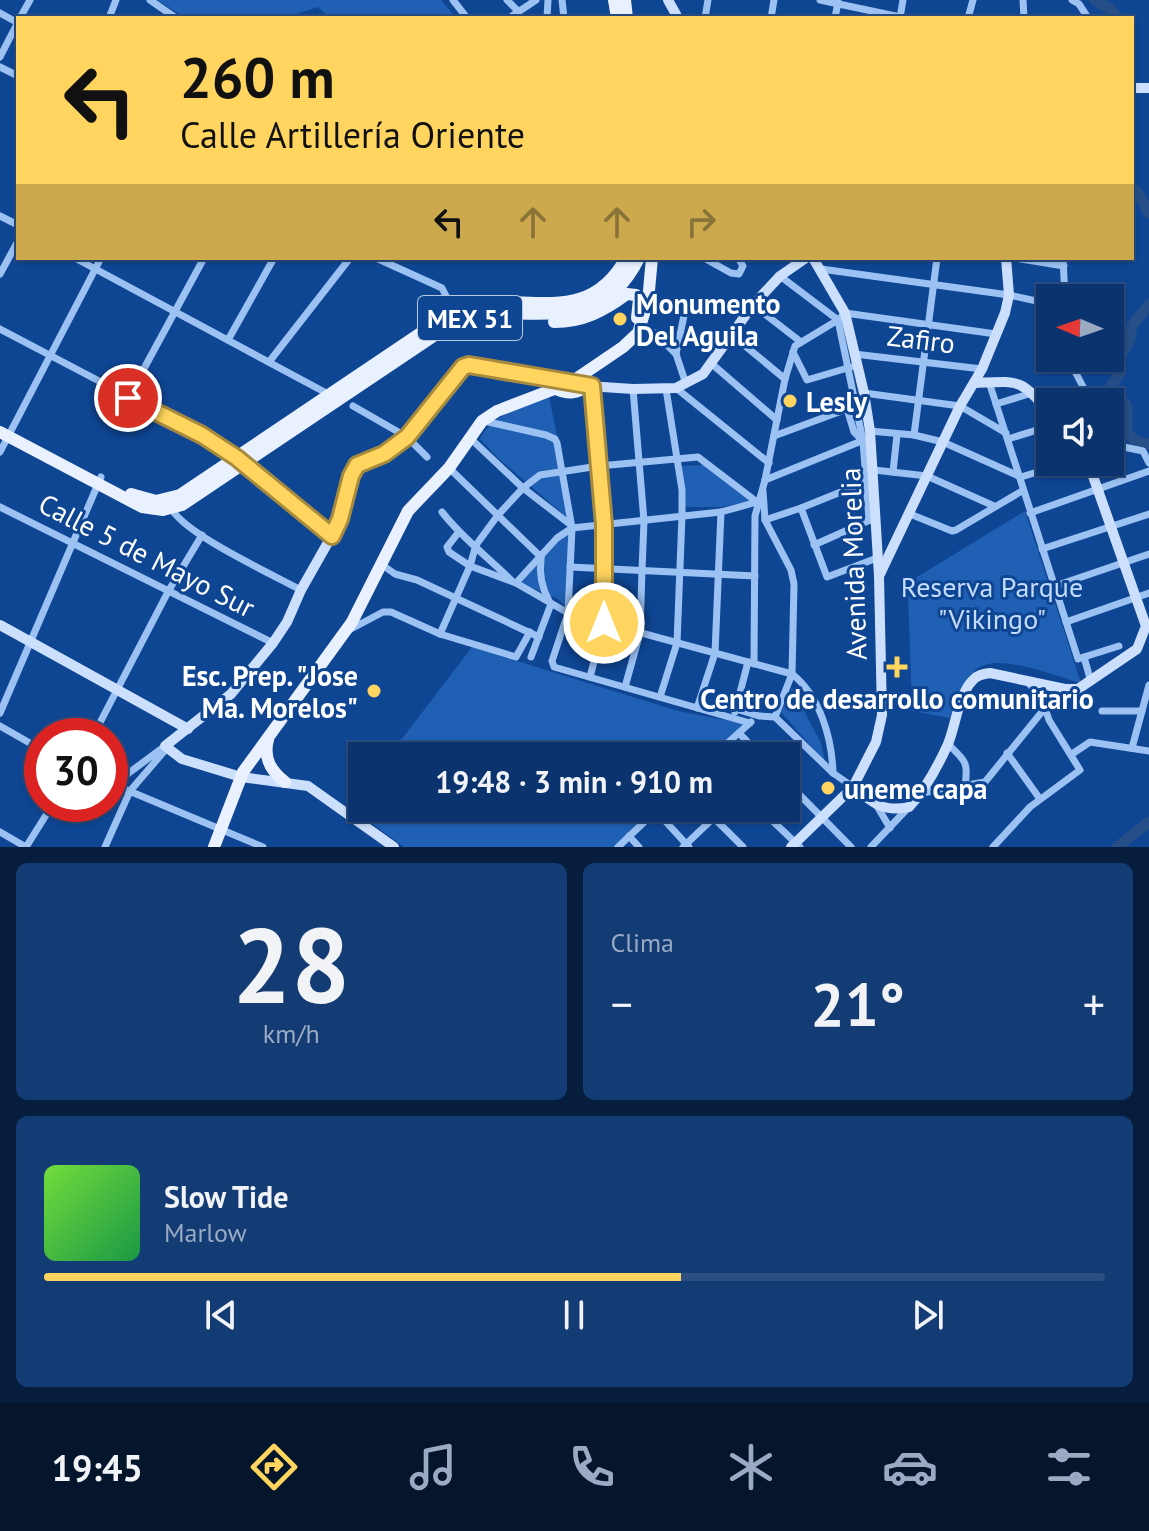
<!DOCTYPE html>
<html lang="es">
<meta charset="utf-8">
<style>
:root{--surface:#0b346f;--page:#143c74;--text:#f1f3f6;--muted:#9aaac3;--line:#2b4f82;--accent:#ffd45f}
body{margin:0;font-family:"PT Sans",sans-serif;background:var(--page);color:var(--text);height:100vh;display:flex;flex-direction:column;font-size:30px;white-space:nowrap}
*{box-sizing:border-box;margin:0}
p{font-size:26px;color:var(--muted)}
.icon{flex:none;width:44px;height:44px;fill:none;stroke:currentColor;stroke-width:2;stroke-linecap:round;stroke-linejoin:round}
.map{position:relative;height:847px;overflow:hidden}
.details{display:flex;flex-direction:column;gap:16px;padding:16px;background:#061d3d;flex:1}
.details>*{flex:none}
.top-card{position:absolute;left:16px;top:16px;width:1118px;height:244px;border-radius:0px;box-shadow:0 2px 6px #0004,0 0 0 2px var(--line);background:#ffd45f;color:#111;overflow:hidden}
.needle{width:52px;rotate:272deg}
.controls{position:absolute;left:1036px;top:284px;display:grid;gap:16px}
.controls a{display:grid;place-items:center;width:88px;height:88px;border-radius:0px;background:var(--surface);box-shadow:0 2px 6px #0004,0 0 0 2px var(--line);font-size:40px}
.speed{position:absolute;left:24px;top:718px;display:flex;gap:16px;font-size:40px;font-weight:700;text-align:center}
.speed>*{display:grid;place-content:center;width:104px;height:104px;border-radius:50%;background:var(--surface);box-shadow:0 2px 6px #0004,0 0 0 2px var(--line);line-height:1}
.speed .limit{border:12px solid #d22;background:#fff;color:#111}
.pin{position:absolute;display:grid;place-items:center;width:68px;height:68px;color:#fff;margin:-34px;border:4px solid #fff;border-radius:50%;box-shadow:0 2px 8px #0007}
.me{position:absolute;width:88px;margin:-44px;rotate:0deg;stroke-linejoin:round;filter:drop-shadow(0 0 6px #0008)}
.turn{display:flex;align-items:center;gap:28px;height:168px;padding:0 32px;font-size:36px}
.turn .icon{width:104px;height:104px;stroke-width:2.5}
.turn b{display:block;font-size:56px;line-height:68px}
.lanes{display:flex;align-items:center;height:76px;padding:0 32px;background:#0003;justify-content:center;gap:40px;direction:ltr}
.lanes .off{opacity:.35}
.big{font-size:60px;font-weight:800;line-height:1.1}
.details .widget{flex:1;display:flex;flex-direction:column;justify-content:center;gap:12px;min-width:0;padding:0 28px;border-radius:12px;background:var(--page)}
.details .dial{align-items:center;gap:0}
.dial b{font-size:104px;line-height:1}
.song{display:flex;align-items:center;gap:24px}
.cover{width:96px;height:96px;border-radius:12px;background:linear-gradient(135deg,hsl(100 70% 55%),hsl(140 70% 35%))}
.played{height:8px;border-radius:4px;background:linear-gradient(90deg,var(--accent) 60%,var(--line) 60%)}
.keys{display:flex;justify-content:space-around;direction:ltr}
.heat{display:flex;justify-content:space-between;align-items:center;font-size:44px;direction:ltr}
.details .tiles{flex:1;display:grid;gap:16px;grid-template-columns:1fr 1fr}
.widget:last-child{grid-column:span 2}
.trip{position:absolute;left:348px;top:742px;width:452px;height:80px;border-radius:0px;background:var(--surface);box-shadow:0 2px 6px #0004,0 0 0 2px var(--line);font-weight:800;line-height:80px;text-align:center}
.menu{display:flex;height:128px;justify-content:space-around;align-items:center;background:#04152c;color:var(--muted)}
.menu .icon{width:56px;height:56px}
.menu .current{color:var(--accent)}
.menu b{font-size:36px;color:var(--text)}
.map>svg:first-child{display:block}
.green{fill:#2060b4}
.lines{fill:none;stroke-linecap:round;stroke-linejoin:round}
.river{stroke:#264f88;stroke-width:11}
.street{stroke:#9cc2f4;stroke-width:7}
.secondary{stroke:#cce0fd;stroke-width:10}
.primary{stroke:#e9f1ff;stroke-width:12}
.route-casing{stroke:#a68a3e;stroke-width:20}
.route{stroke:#ffd45f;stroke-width:14}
.poi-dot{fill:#ffd45f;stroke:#0f4694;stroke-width:3}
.labels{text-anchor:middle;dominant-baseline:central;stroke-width:6;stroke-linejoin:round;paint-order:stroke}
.shield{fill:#0f4694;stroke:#b7c8df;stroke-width:2}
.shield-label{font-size:26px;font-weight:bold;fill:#fff}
.poi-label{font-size:28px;font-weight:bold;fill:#fff;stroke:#0f4694;text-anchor:start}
.street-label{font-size:28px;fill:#fff;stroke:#0f4694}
.park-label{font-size:28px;fill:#c4ddfe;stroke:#0f4694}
</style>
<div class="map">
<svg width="1149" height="847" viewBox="0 0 1149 847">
<rect width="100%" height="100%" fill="#0f4694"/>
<g class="green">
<polygon points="157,0 441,0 456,18 394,18 384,14 381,18 330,18 318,7 283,18 186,18"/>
<path d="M549,397l10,48 10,74 -71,-61 -18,-19c13,-26 44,-32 69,-42z"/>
<polygon points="704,465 754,501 721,507 684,507 679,466"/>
<path d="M1025,511l56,172c-25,-7 -81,-30 -103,-15 -14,10 -20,36 -27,50l-39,-7 -4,-119 -4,-7z"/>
<path d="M571,530l-4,78 -10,-10 -36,-14c3,-6 43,-49 50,-54z"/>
<polygon points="472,647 678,711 746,724 712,756 389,756"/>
<polygon points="792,688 821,743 825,762 781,712"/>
<polygon points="362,792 362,808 658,808 617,847 404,847 351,808"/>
</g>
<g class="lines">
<g class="river">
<polyline points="1095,0 1109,8 1118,18"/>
<polyline points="1132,187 1140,196 1149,213"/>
<polyline points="1149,304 1132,326 1130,339 1118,361 1120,373 1108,391 1115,399 1125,403 1127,408 1127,432 1135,441 1149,444"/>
<polyline points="1117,847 1149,822"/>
</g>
<g class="street">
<polyline points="150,0 176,18"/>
<polyline points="453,0 467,18"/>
<polyline points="507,0 518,11"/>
<polyline points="562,0 564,18"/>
<polyline points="820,0 905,18"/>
<polyline points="1023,0 1024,18"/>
<polyline points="1072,0 1079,4 1088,18"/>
<polyline points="0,13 18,23"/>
<polyline points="20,18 30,0"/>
<polyline points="109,18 116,0"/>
<polyline points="509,18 536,0"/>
<polyline points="547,18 548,0"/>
<polyline points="705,18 708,0"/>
<polyline points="771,18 774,0"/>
<polyline points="835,18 838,2"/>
<polyline points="900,18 903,0"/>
<polyline points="968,18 973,0"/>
<polyline points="0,57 18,22"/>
<polyline points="0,67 18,76"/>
<polyline points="0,216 18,225"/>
<polyline points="75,258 330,395"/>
<polyline points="376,258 442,288 454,312"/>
<polyline points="704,258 731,273 739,274 743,266 738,258"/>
<polyline points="1015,258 1064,266"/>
<polyline points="1063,258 1065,298"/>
<polyline points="821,269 1009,295 1050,304"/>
<polyline points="0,274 18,241"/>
<polyline points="780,276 838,320 863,441 869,520"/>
<polyline points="753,305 801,342"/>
<polyline points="686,306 676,354 686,384"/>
<polyline points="0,329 202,435 237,458 332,536"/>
<polyline points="655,333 676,354"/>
<polyline points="732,335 785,379"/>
<polyline points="228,340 274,258"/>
<polyline points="793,352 807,380 851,367"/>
<polyline points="854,354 982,369"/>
<polyline points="1068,358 1091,402"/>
<polyline points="269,362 350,258"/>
<polyline points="712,364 777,420"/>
<polyline points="989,382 1078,659 1084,657 1091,682"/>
<polyline points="676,388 769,463"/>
<polyline points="864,393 960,406 1006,433"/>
<polyline points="128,398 204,258"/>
<polyline points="996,404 1032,393"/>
<polyline points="353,406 407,437 427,457"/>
<polyline points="484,421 546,435 555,439 557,443 572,528 568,613 552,661 554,667 750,723"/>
<polyline points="870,431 914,435 943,442 1021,477 1070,462"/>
<polyline points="914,435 937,258"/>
<polyline points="774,436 847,409 854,432 862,440"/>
<polyline points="1110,437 1114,445 1143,451 1149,463"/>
<polyline points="471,439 523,488 571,525"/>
<polyline points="1008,439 1050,426"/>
<polyline points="0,452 101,258"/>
<polyline points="449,468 541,557"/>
<polyline points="874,470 927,476 994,506"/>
<polyline points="893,472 897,435"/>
<polyline points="765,480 864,440"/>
<polyline points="763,491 765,520 791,570 794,584 792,674 775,717"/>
<path d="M170,506c11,27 102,68 131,84"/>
<polyline points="0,507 273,643"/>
<polyline points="801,508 827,577 877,558"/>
<path d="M442,512c20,26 46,45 69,68"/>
<polyline points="1030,513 1149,471"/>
<polyline points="910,514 952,531 956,530 1022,491"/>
<polyline points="765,520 801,508 868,481"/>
<path d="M458,533l-11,14 2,5 21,14 46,17 52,30 224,61c28,22 40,64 41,99l20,14"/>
<polyline points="814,545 870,520"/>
<polyline points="1042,549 1149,514"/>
<path d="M541,559c-2,15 1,29 8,42"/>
<polyline points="381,564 395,574 417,580 539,637"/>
<polyline points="570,567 755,576"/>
<polyline points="516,583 557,538 572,528 721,512 757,502"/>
<polyline points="1055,586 1149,554"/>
<polyline points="1066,622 1149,593"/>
<polyline points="349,630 383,612 391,612 440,634 516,657 530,632"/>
<polyline points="440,634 470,566 476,545 498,515 523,488 540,475 599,466 698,457 757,502"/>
<polyline points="531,657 551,604"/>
<polyline points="1084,657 1119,646"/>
<polyline points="754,664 755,516 765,480 785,379 795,346 838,320 845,313 996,334"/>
<polyline points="590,677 604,623 604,525 592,386"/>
<polyline points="625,687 640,633 642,570 644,521 633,389"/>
<polyline points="660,697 677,643 682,516 682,490 666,389"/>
<polyline points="697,708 715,653 721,512"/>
<polyline points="736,709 759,716 775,717 833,773"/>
<polyline points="1102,711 1142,711"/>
<polyline points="735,712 748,662"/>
<polyline points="0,713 101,477"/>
<polyline points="0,726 42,750"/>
<polyline points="739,733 761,756"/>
<polyline points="93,736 169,590 202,535"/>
<path d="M948,744c16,16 21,17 17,41"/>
<polyline points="1132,748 1149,685"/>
<polyline points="1007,753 1040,799"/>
<polyline points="1072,754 1090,742 1149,751"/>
<polyline points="713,756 751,722"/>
<polyline points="786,781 851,847"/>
<polyline points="110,783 263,847"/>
<polyline points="114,784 165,746"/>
<polyline points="922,793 985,782 1045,708"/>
<polyline points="877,806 890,828"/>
<polyline points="704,808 743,847"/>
<polyline points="759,808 800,847"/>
<polyline points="656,811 689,847"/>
<polyline points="0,832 26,847"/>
<polyline points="629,836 639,847"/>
<polyline points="26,847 53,804"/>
<polyline points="105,847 130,791 167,748"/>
<polyline points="618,847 659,808"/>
<polyline points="683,847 724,808"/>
<polyline points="871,847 908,808"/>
<polyline points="993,847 1030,807 1080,770 1049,720 1042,699 1027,681"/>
</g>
<g class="secondary">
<polyline points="668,0 678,18"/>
<polyline points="1132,88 1149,88"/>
<path d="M975,383c45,-2 45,-5 75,31"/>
<polyline points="880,574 960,406 982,369 1005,313 1009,295 1006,258"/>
<polyline points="0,625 188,729"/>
<path d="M853,787c18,15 31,26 56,20 17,-18 29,-41 39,-63 8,-19 10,-49 25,-64 4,-5 10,-6 17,-7l75,16h13l59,-40 9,-23 -58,-164"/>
<polyline points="394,847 308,786 241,777 182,759 165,746 231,694 273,643 287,622 301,590 339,523 351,476 357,465 384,454 407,437 463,367 469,365 588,386 633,389 676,388 703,374 753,305 780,276 806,258"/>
<polyline points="791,847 853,787 876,742 882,715 879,576 870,431 864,393 845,313 813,258"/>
</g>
<g class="primary">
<polyline points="614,0 617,18"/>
<polyline points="625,0 627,18"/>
<path d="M554,322c29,0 50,-11 73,-28l9,1 3,4 -2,19"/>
<path d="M556,389c13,6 21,4 32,-3"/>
<path d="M0,432l142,75 21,3 19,-5 265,-178c69,-36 146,23 192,-69"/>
<path d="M131,494l25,7 24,-6 269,-181c12,-5 23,-11 36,-12 56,-3 107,18 141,-44"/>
<path d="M268,740c-5,18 3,31 17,42"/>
<polyline points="214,847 243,772 352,622 408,511 449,468 482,421 497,411 570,383 623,347 638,333 648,301 652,258"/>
</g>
</g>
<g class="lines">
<g class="route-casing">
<polyline id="route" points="128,398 202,435 237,458 332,536 340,519 351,476 357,465 384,454 407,437 463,367 469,365 592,386 604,525 604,623"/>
</g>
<use href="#route" class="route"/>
</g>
<g class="poi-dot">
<circle cx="620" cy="319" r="8"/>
<circle cx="790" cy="401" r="8"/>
<path d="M893 655h8v8h8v8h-8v8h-8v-8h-8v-8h8z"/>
<circle cx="374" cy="691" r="8"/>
<circle cx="828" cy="788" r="8"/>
</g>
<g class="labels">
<rect class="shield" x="418" y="296" width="104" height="44" rx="6"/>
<g class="shield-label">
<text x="470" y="318">MEX 51</text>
</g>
<g class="poi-label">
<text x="636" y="303">Monumento<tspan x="636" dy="32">Del Aguila</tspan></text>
<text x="806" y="401">Lesly</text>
<text x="358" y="675" text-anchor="end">Esc. Prep. "Jose<tspan x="358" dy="32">Ma. Morelos"</tspan></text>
<text x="897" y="698" text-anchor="middle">Centro de desarrollo comunitario</text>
<text x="844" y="788">uneme capa</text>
</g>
<g class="street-label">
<text transform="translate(921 339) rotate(7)">Zafiro</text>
<text transform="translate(147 555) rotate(27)">Calle 5 de Mayo Sur</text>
<text transform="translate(853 564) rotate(-92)">Avenida Morelia</text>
</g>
<g class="park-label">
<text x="992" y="586">Reserva Parque<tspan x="992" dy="32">"Vikingo"</tspan></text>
</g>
</g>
</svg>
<div class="controls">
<a><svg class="needle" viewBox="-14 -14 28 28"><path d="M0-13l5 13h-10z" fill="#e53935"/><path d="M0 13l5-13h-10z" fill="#9aaac3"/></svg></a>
<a><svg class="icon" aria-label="sound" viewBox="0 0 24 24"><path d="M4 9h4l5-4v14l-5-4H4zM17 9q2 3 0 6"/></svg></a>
</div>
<div class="speed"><div class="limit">30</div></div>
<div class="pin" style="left:128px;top:398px;background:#d93025"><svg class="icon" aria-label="arrive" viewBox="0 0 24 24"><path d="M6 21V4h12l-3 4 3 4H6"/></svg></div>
<svg class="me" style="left:604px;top:623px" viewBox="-20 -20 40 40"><circle r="17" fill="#ffd45f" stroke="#fff" stroke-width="3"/><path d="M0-11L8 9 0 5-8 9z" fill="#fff"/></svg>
<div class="trip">19:48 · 3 min · 910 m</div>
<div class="top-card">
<div class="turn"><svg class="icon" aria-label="left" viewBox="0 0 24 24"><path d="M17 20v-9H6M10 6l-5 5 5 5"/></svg><div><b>260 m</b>Calle Artillería Oriente</div></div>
<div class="lanes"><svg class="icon" aria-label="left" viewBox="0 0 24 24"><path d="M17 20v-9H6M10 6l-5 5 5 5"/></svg><svg class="icon off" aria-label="ahead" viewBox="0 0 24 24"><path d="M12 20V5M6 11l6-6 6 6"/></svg><svg class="icon off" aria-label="ahead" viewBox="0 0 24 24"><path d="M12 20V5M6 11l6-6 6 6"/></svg><svg class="icon off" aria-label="right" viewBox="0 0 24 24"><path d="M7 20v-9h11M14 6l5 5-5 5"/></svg></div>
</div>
</div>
<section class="details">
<div class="tiles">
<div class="widget dial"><b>28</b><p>km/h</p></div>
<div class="widget"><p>Clima</p>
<div class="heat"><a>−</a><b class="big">21°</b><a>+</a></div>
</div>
<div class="widget">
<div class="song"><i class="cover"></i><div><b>Slow Tide</b><p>Marlow</p></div></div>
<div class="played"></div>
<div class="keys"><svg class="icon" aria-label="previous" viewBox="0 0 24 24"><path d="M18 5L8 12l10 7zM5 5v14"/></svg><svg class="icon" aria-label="pause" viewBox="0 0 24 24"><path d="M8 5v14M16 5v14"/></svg><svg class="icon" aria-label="next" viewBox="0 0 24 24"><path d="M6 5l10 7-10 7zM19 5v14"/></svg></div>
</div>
</div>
</section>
<nav class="menu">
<b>19:45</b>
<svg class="icon current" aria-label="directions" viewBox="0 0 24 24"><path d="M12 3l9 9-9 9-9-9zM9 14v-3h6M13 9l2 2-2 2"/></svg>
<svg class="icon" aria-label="music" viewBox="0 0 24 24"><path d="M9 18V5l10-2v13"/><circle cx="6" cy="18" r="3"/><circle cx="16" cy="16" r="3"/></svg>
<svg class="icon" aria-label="phone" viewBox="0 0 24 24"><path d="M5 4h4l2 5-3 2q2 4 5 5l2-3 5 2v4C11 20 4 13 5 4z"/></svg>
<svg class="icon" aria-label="climate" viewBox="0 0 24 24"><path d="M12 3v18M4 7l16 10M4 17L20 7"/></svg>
<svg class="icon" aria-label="car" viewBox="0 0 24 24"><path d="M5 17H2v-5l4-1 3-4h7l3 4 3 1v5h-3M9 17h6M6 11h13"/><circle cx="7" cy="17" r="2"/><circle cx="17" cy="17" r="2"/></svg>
<svg class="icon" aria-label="filters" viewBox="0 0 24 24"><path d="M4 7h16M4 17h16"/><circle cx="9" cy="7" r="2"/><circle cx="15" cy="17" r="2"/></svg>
</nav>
